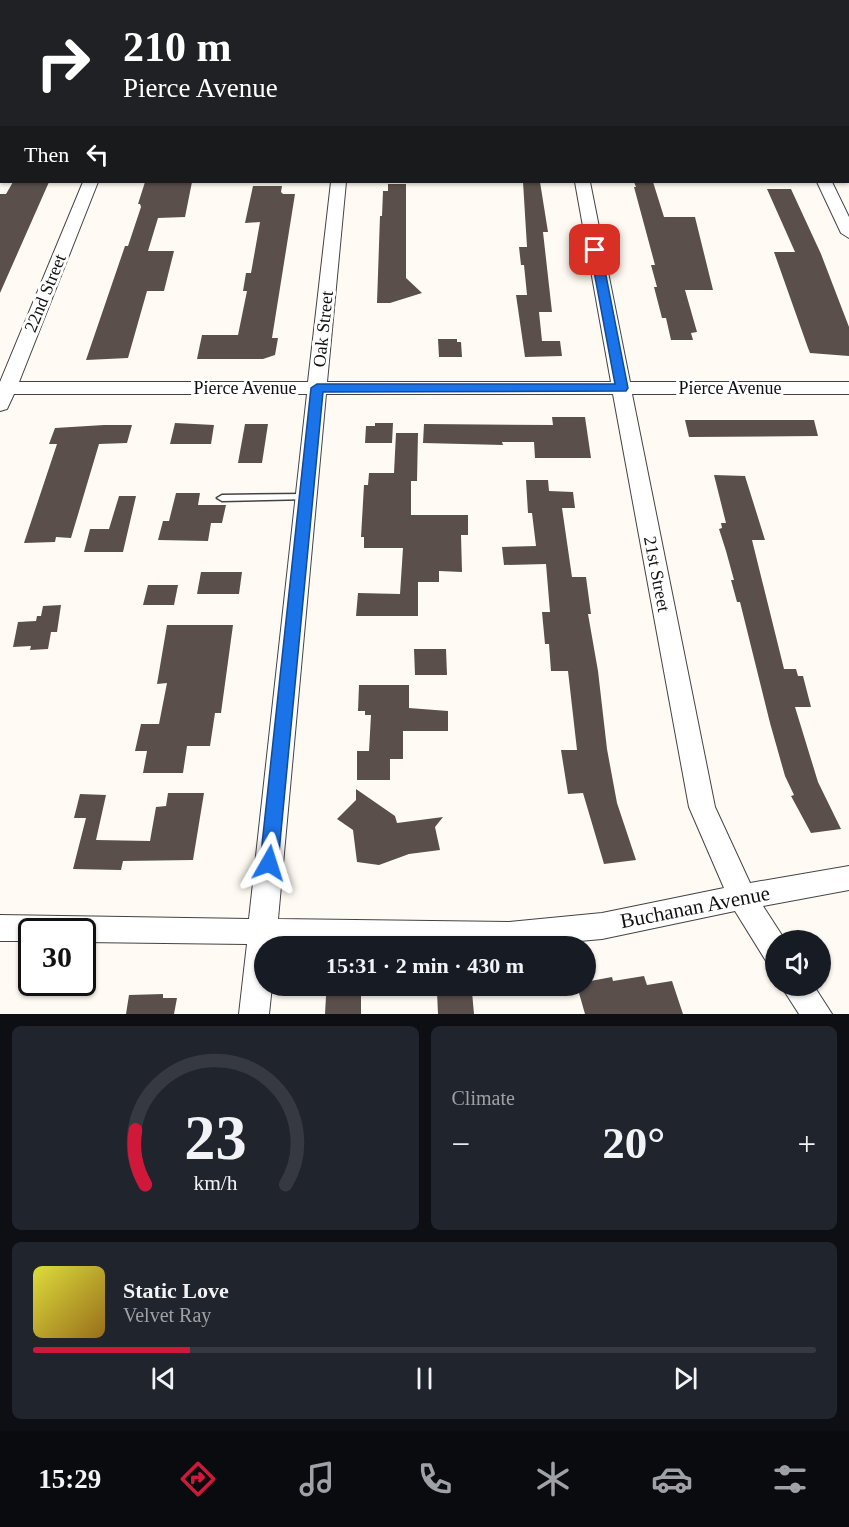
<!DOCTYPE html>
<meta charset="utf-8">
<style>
:root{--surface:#171b24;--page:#20242c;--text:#f1f3f6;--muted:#9ea1a6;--line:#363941;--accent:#d0193a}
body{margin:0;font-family:Georgia,serif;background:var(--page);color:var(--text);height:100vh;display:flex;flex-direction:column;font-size:22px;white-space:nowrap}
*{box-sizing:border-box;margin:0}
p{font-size:20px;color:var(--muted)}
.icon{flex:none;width:33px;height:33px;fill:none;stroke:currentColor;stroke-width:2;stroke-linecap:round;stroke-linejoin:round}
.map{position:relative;height:1014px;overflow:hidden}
.side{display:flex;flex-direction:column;gap:12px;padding:12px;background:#0d0f14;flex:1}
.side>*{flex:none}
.banner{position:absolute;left:0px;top:0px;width:849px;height:183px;box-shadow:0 2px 4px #0004;background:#202124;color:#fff;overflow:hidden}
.buttons{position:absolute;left:765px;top:930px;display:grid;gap:12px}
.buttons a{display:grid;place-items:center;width:66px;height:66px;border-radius:50%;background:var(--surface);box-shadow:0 2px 4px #0004;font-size:30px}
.speed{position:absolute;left:18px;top:918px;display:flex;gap:12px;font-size:30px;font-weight:700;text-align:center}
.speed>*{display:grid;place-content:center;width:78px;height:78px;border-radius:50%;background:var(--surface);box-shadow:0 2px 4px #0004;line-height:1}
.speed .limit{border:3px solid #111;border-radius:9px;background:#fff;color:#111}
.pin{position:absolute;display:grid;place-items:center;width:51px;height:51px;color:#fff;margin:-26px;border-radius:12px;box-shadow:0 3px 9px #0006}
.me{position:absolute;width:66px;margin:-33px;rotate:6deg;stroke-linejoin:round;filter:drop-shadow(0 0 4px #0008)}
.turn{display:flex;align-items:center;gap:21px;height:126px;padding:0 24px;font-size:27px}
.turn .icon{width:78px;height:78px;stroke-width:2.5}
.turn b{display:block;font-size:42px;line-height:51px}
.then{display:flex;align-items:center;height:57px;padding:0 24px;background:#0003;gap:12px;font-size:22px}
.big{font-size:45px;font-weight:700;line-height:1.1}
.side .widget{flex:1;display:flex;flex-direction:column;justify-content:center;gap:9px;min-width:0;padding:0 21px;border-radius:9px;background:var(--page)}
.side .dial{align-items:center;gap:0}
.dial svg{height:156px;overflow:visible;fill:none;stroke:var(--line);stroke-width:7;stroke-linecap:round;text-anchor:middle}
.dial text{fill:var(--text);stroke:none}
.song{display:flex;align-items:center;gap:18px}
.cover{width:72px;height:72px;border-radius:9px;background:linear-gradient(135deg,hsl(60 70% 55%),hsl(40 70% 35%))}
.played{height:6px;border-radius:3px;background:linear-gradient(90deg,var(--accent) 20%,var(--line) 20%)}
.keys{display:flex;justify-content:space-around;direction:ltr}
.heat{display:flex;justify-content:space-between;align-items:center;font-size:33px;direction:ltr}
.side .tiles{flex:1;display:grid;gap:12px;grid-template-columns:1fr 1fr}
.widget:last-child{grid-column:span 2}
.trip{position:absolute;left:254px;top:936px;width:342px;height:60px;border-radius:30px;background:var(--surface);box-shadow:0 2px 4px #0004;font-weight:700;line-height:60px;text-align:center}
.dock{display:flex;height:96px;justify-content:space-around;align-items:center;background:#090b0e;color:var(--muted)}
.dock .icon{width:42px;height:42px}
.dock .active{color:var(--accent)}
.dock b{font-size:27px;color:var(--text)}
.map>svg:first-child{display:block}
.building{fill:#5a4f4b}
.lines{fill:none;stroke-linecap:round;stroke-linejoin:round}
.lane-casing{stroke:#434343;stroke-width:3}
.street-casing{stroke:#434343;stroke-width:2}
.secondary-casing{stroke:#323232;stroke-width:2}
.lane{fill:#fff;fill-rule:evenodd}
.street{fill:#fff;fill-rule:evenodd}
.secondary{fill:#ffecaf;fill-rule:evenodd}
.route{fill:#1a73e8;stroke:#114b97;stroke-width:1.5}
.labels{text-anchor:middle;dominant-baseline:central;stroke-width:6;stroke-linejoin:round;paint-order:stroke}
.street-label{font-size:18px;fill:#101010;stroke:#fff}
.near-street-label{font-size:21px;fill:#101010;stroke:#fff}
</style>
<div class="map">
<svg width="849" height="1014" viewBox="0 0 849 1014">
<rect width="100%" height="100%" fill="#fffbf4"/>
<g class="building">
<polygon points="13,182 49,182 0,293 0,194 6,194"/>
<polygon points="145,182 192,182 185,217 158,218 148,251 174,251 164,291 147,291 128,358 86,360 125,246 128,246 141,207 140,204 138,204"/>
<polygon points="523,182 540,182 548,232 543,232 552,312 539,312 542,341 560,341 562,356 525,357 516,295 527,295 524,265 521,265 519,247 527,247"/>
<polygon points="634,182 653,182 664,217 695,217 713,290 685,290 697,332 691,333 693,340 671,340 666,318 662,318 654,287 657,287 651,265 655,265 634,187 636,187"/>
<polygon points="388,184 406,184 406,278 422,293 390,303 377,303 380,216 382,216 383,191 388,191"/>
<polygon points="253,186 282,186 281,192 283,194 295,194 272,338 278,338 275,355 263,359 197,359 202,335 238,335 247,291 243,291 246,273 251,273 260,222 245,223"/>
<polygon points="767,189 791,189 821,254 849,327 849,356 810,353 808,348 774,252 795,252"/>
<polygon points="438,339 457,339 457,342 461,342 462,357 439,357"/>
<polygon points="552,417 585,417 591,458 535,458 534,442 502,442 503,445 423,443 424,424 553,425"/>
<polygon points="685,420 814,420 818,436 689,437"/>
<polygon points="175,423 214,425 211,444 170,444"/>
<polygon points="375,423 393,423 392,443 365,443 366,426 375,426"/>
<polygon points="245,424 268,424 262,463 238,463"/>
<polygon points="104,425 132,425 127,443 99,444 71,538 56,537 55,542 24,543 57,444 49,444 55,428"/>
<polygon points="396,433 418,433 417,481 411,481 411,515 468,515 468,535 461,535 462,572 439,571 439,582 418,582 418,616 356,616 358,593 400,594 403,548 364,548 364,537 361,537 364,485 368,485 369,473 394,473"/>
<polygon points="714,475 745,476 765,540 752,540 784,669 796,669 798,676 803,676 811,707 795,707 818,782 841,829 811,833 791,796 794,795 785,776 770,723 740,602 737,602 731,580 734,580 726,551 719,529 722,528 721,523 726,523"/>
<polygon points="526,480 548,480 549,491 573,492 575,508 562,508 572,577 586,577 591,614 588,614 598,671 607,749 617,803 636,860 604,864 583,793 568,794 561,750 577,750 568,671 551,671 549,644 545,644 542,612 550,612 546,564 504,565 502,547 536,546 532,513 528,513"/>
<polygon points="176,493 200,493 198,505 226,505 222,523 211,523 208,541 158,540 163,521 169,521"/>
<polygon points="119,496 136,496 123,552 84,552 90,529 109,529"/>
<polygon points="201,572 242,572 239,594 197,594"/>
<polygon points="148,585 178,585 174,605 143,605"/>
<polygon points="61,605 57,632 51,632 48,649 30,650 31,646 13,647 18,622 36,621 37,616 41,616 43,606"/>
<polygon points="167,625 233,625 221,713 215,713 210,746 187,746 183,773 143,773 147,751 135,751 141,724 159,724 167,683 157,684"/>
<polygon points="414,649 446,649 447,675 415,675"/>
<polygon points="359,685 409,685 409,708 448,711 448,731 403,731 403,759 390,759 390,780 357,780 357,751 369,751 371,715 365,715 365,711 358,711"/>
<polygon points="356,789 395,816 397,823 443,817 435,827 440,850 409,854 379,865 357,862 353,830 337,819 356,800"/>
<polygon points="168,793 204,793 193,860 123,861 121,870 73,869 86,818 74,818 80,794 106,795 96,840 150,841 156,807 166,806"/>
<polygon points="644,976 647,985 672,981 683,1014 585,1014 577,986 585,986 585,982 612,977 613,981"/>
<polygon points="437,992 472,992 474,1014 438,1014"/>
<polygon points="163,994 163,998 177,998 174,1014 126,1014 129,995"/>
<polygon points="326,996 361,996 361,1014 325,1014"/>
</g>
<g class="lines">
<g class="lane-casing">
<polygon id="lane" points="306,494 311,497 310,499 222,501 217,498 222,495"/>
</g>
<g class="street-casing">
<g id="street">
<polygon points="157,0 169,0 156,2"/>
<rect x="350" y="0" width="12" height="2"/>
<rect x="541" y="0" width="12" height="2"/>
<rect x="732" y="0" width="12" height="2"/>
<rect x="848" y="121" width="1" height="8"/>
<path d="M83,182h15l-79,200h289l23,-200h15l-19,200h284l-36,-200h15l40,200h219v12h-217l83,413 35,76 99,-17v24l-86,16 22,34h-9v25l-10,-4 -31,-50 -133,28 -79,7 -248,-1v1h-11v40h8l-3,28h-30l8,-70 -165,-2v-10h-50v9h-32v-26l249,4 58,-525h-293l-7,15 -7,2v-29zM326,394h287l76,413 35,81 -122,25 -93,9 -231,-3z"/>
<polygon points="817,182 832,182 849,217 849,238 841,233"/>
<polygon points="781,986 814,986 832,1014 799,1014"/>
</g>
</g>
<g class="secondary-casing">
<rect id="secondary" x="0" y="118" width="2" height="12"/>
</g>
<use href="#lane" class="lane"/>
<use href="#street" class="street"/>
<use href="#secondary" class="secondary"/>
</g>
<polygon class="route" points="595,247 601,250 628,388 626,391 323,392 278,863 276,868 269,870 263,868 260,863 311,388 317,384 615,384 590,250"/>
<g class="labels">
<g class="street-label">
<text transform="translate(45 293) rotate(-68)">22nd Street</text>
<text transform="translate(323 329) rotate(-84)">Oak Street</text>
<text x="245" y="388">Pierce Avenue</text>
<text x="730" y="388">Pierce Avenue</text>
<text transform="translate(657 574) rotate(79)">21st Street</text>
</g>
<g class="near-street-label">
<text transform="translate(695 907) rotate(-11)">Buchanan Avenue</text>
</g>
</g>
</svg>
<div class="buttons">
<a><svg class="icon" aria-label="sound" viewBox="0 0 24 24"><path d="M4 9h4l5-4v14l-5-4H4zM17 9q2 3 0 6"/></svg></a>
</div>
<div class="speed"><div class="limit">30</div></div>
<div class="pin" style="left:595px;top:250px;background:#d93025"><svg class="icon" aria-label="arrive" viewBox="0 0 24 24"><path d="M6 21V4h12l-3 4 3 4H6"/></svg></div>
<svg class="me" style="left:269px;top:863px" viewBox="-20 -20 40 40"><path d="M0-17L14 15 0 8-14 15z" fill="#1a73e8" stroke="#fff" stroke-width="4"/></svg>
<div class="trip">15:31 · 2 min · 430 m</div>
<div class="banner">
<div class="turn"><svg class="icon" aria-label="right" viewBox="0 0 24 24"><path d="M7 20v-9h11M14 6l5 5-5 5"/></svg><div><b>210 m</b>Pierce Avenue</div></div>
<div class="then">Then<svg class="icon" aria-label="left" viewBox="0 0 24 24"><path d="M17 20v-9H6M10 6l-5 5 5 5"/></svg></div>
</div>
</div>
<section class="side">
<div class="tiles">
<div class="widget dial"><svg viewBox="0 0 100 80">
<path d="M14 69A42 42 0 1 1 86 69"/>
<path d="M14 69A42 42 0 0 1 9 41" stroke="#d0193a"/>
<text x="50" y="56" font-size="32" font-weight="700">23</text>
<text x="50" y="72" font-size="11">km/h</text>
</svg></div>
<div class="widget"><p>Climate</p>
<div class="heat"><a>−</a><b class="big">20°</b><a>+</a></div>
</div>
<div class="widget">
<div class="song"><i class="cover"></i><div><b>Static Love</b><p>Velvet Ray</p></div></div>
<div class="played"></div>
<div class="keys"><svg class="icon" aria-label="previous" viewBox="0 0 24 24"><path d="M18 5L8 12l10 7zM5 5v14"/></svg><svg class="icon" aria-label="pause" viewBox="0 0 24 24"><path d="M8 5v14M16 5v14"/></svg><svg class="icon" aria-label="next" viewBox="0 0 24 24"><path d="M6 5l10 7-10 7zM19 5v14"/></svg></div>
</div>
</div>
</section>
<nav class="dock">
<b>15:29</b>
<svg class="icon active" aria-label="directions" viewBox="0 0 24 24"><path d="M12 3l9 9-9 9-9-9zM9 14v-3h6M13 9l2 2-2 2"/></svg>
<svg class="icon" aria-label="music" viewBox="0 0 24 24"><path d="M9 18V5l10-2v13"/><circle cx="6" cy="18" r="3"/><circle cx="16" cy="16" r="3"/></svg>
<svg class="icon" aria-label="phone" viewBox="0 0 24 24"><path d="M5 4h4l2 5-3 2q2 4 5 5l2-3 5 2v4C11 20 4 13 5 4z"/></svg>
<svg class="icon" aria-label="climate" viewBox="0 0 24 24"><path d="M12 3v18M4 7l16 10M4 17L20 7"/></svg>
<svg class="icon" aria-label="car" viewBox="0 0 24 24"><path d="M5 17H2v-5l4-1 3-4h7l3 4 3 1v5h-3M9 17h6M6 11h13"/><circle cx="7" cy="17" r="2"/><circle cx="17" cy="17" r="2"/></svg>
<svg class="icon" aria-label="filters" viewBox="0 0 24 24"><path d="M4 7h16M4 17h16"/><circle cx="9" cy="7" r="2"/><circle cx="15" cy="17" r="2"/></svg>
</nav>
